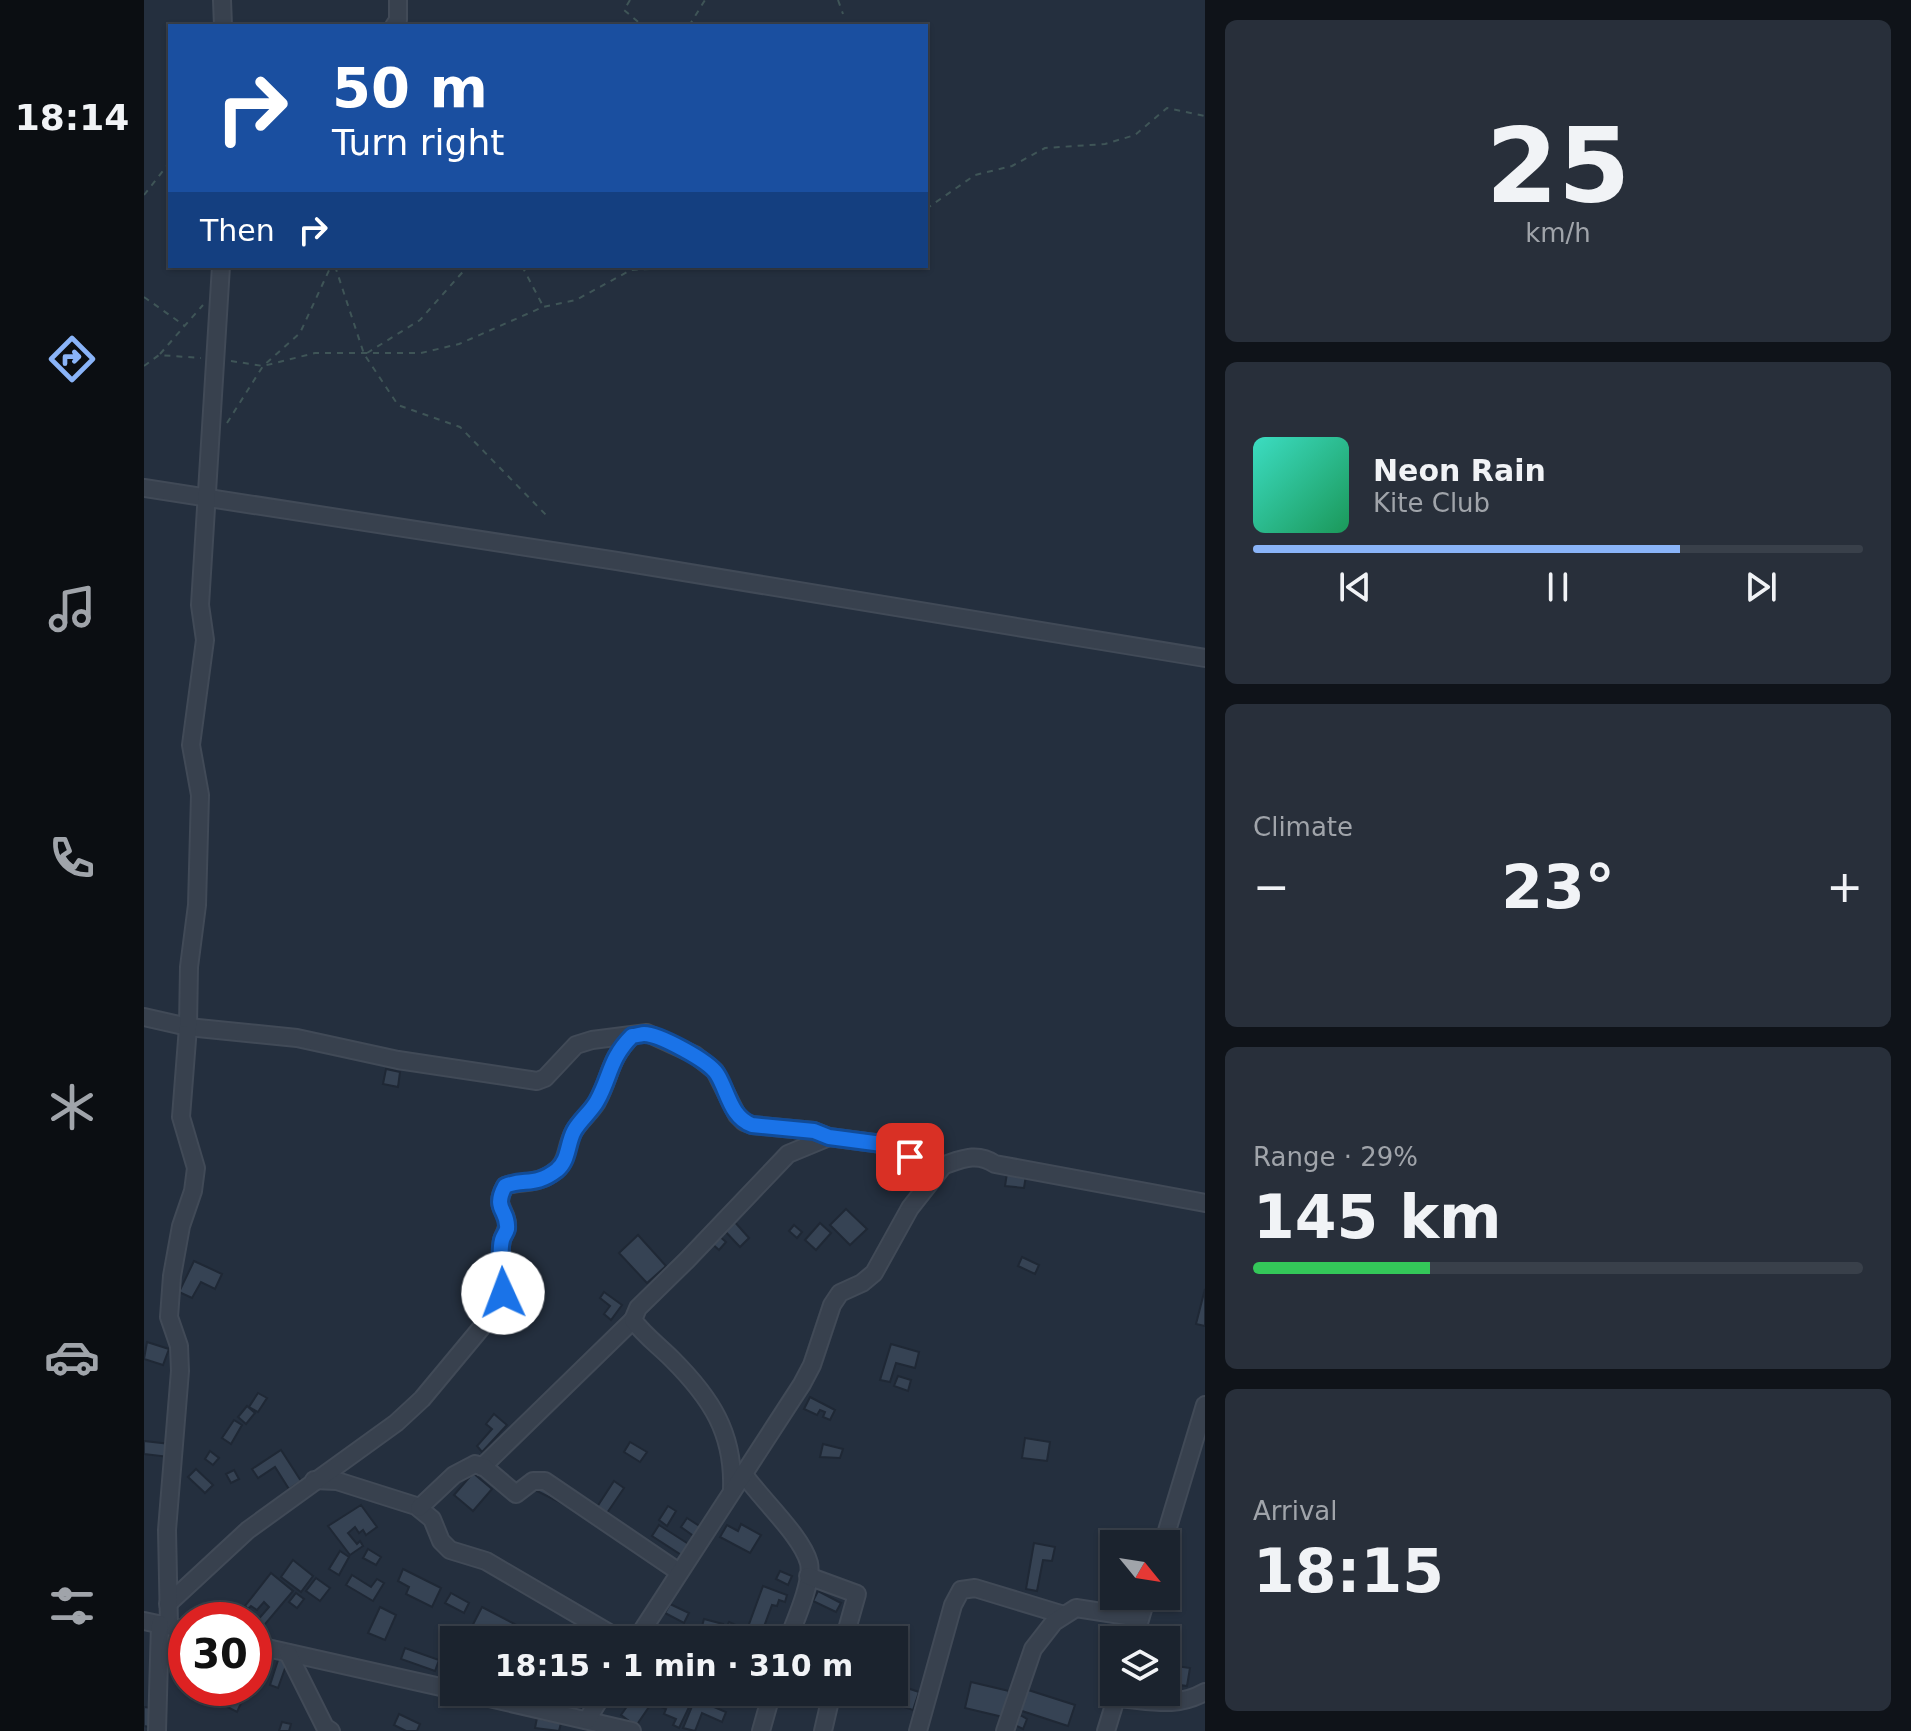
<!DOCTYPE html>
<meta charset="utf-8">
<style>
:root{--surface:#1b232e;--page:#282f3a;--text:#f1f3f6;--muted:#a0a4aa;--line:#39404a;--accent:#8ab4f8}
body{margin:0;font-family:"DejaVu Sans",sans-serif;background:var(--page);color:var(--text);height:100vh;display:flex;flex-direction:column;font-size:30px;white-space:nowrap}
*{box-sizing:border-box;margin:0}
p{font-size:26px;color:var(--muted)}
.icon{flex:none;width:44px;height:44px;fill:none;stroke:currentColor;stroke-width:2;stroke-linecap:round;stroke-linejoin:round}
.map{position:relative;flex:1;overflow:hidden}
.details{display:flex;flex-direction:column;gap:20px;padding:20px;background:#0f1319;width:706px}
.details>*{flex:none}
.hud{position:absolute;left:24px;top:24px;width:760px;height:244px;border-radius:0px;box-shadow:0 2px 6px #0004,0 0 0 2px var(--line);background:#1a4fa0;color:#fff;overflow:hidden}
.needle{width:52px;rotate:120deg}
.buttons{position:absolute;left:956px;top:1530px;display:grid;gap:16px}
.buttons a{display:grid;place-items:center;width:80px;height:80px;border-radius:0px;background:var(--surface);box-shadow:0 2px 6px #0004,0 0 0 2px var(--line);font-size:40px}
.speed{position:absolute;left:24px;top:1602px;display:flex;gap:16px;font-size:40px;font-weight:700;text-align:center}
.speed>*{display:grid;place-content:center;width:104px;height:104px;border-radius:50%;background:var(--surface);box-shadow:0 2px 6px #0004,0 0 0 2px var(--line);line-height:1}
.speed .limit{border:12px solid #d22;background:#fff;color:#111}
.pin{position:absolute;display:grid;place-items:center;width:68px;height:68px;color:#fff;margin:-34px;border-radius:16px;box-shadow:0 4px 12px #0006}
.me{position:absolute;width:88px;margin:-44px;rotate:358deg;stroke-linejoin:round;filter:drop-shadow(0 0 6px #0008)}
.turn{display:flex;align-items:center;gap:28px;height:168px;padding:0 32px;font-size:36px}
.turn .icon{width:104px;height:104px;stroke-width:2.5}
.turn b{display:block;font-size:56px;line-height:68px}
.then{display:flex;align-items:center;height:76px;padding:0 32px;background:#0003;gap:16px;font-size:30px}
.big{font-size:60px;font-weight:800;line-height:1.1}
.details .widget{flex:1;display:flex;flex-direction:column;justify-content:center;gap:12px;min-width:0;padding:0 28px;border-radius:12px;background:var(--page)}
.details .dial{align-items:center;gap:0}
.dial b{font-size:104px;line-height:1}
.song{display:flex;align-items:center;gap:24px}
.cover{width:96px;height:96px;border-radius:12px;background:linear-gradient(135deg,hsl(170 70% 55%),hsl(150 70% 35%))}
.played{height:8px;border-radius:4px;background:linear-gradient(90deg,var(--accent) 70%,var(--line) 70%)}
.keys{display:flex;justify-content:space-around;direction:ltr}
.heat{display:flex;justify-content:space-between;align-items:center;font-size:44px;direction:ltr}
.charge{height:12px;border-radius:6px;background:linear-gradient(90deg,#34c759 29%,var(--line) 0)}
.trip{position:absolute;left:296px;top:1626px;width:468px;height:80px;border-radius:0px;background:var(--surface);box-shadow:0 2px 6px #0004,0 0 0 2px var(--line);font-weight:800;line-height:80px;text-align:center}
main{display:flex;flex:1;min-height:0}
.tabs{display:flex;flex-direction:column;width:144px;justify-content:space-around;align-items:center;background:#0b0e12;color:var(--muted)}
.tabs .icon{width:56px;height:56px}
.tabs .selected{color:var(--accent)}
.tabs b{font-size:36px;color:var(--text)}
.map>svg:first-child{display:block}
.building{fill:#364354;stroke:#1f2835;stroke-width:2}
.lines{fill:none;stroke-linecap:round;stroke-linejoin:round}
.minor-casing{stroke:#414a57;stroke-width:20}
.path{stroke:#3f5557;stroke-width:2;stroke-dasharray:6 6;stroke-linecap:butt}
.minor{stroke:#38414e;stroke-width:16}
.route-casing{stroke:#114b97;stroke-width:20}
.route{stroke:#1a73e8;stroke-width:14}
</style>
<main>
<nav class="tabs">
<b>18:14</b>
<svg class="icon selected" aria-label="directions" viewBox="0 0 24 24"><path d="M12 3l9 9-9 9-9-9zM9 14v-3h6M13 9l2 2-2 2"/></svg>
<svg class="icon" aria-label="music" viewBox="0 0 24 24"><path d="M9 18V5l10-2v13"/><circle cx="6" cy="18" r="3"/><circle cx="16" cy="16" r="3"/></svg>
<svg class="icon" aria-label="phone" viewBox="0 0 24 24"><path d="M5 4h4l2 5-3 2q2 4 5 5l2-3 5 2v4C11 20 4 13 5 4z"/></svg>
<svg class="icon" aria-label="climate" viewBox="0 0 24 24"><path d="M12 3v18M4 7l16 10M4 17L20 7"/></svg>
<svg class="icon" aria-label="car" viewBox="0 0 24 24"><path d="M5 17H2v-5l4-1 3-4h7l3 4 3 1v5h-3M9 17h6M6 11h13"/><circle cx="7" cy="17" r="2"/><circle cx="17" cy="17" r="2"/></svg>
<svg class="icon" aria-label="filters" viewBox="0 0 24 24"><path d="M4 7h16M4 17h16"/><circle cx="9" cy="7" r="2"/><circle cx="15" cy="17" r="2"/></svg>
</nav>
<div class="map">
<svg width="1061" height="1731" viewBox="0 0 1061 1731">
<rect width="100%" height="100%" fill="#242f3e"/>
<g class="building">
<polygon points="242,1069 256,1072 254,1087 239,1084"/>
<polygon points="863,1173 882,1175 880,1188 861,1186"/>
<polygon points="702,1209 723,1229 706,1245 686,1225"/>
<polygon points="589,1220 605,1238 596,1247 579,1229"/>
<polygon points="676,1223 687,1233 672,1250 661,1240"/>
<polygon points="650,1225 658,1232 653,1238 645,1231"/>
<polygon points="573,1234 582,1242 575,1250 566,1242"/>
<polygon points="494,1235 522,1266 503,1283 475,1253"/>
<polygon points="878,1257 895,1265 891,1274 874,1266"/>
<polygon points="50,1261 78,1274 71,1289 57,1282 48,1298 35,1292"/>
<polygon points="1061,1289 1061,1326 1052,1324"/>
<polygon points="460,1292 478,1305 467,1320 460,1314 466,1306 456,1298"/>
<polygon points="3,1342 25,1349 19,1365 0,1359"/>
<polygon points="747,1344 775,1352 771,1368 752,1363 746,1382 736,1380"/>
<polygon points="754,1376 767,1380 764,1391 750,1386"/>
<polygon points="114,1393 123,1398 114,1412 105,1407"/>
<polygon points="666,1397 691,1410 686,1420 679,1417 681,1412 676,1410 673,1415 660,1409"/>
<polygon points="103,1406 111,1413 102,1424 94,1417"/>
<polygon points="350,1414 363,1425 338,1452 333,1446 348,1429 342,1424"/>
<polygon points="90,1420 98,1425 87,1444 78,1438"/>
<polygon points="881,1438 906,1442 903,1461 878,1458"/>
<polygon points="0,1441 26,1444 25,1457 0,1454"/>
<polygon points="486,1442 503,1452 496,1462 480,1452"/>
<polygon points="679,1444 699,1449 696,1458 676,1457"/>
<polygon points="137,1450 157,1481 145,1489 131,1467 114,1478 108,1469"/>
<polygon points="66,1451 75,1458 69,1465 61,1459"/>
<polygon points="52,1469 69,1485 61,1493 44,1477"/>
<polygon points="90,1470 95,1479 87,1483 82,1474"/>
<polygon points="329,1473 348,1489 329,1511 310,1495"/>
<polygon points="470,1481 480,1488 463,1513 453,1507"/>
<polygon points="392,1483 424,1499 421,1505 389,1489"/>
<polygon points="217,1505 233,1527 222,1535 219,1530 215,1533 211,1527 204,1533 213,1544 216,1541 219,1546 206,1555 184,1526"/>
<polygon points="524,1506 532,1511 523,1526 515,1520"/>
<polygon points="543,1518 557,1527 551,1537 537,1527"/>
<polygon points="597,1524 617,1535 606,1553 576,1537 583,1525 594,1531"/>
<polygon points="515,1525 546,1545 539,1556 508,1536"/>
<polygon points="890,1543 911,1547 908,1561 899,1560 893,1591 882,1589"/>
<polygon points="969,1548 970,1549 970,1576 961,1573"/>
<polygon points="224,1549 237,1557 232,1565 219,1558"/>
<polygon points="196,1551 205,1557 195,1575 185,1569"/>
<polygon points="149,1560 169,1576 157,1592 137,1577"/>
<polygon points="259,1569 297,1588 288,1607 262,1594 265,1587 254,1581"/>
<polygon points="636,1571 648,1576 644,1585 632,1579"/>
<polygon points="127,1573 149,1591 117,1629 109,1620 113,1621 125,1607 120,1602 113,1610 107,1606 104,1609 101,1606"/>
<polygon points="208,1575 227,1587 233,1579 240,1583 229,1601 202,1585"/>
<polygon points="172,1578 186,1588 176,1601 162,1591"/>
<polygon points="619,1586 643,1595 641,1602 635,1600 633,1606 628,1605 618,1632 604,1627"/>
<polygon points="674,1591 697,1603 692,1612 669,1601"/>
<polygon points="152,1593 160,1599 153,1608 145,1602"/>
<polygon points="307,1593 325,1603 320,1613 301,1603"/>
<polygon points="526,1604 545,1613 540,1623 521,1613"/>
<polygon points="236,1607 252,1615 241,1640 224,1633"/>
<polygon points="338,1607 380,1629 374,1640 321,1640"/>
<polygon points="560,1619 579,1624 575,1638 571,1637 572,1634 557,1630"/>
<polygon points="585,1622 604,1631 599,1640 576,1640"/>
<polygon points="620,1633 637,1640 617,1640"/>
<polygon points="261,1648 295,1660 291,1671 257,1659"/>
<polygon points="135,1657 144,1660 134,1688 126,1685"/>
<polygon points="1025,1665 1046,1668 1043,1686 1022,1683"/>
<polygon points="827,1682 865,1691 859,1717 821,1708"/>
<polygon points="751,1684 775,1692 769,1710 745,1702"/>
<polygon points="72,1688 98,1701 93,1712 66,1698"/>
<polygon points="881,1689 931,1705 924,1726 875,1710"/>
<polygon points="395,1692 421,1692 415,1701 403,1693 401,1696"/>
<polygon points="493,1692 508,1692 513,1695 492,1726 477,1715"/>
<polygon points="523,1692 547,1703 535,1728 529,1725 532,1719 520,1714 522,1709 517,1707"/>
<polygon points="551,1699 582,1712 578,1722 558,1713 551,1731 539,1728"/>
<polygon points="0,1707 17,1709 6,1718 5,1727 0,1726"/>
<polygon points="255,1714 276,1724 273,1731 262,1731 250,1725"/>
<polygon points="876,1715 883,1719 879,1729 871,1725"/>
<polygon points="393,1718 417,1723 415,1731 391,1728"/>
<polygon points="138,1722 147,1724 145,1731 135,1731"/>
</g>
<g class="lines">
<g class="minor-casing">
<g id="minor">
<polyline points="78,0 79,26"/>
<polyline points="250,26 254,20 254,0"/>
<polyline points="0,488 473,561 1061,658"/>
<path d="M0,1017l44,10 109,11 101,22 139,21 8,-3 31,-33 16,-5 55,-7 48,22 20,16 22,44 7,7 8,3 62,6 15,6 53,7 53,24c22,-6 39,-18 60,-4l210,39"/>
<polyline points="338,1467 489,1320"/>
<path d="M599,1473c17,25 59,63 66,90 4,19 -14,58 -21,77"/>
<polyline points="170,1480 193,1481 272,1506 288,1519 297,1541 306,1550 342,1561 477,1640"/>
<path d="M588,1489c2,-56 -21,-91 -60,-130 -13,-13 -28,-24 -39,-39l5,-12 49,-48 101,-106 41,-17"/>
<polyline points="275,1508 310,1475 331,1464 340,1467 372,1494 389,1481 401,1481 535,1572"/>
<polyline points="1019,1544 1061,1405"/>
<polyline points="664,1576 713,1594 700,1640"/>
<path d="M24,1604l80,-74 148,-107 26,-24 79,-95c7,-20 -4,-43 1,-64 2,-7 6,-10 5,-18 -3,-17 -13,-15 -2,-36 14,-5 27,-2 41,-9 25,-13 17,-26 28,-46 6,-10 17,-19 23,-29 14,-26 12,-43 35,-66"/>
<polyline points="0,1621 42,1630"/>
<polyline points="25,1626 23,1530 36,1371 35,1346 25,1317 28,1276 37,1226 49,1191 52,1168 37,1117 44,1027 45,967 53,905 56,795 47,745 61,640 56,605 77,266"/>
<polyline points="492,1640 658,1384 668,1365 688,1305 696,1293 718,1283 730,1273 766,1208 799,1166"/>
<polyline points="990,1640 1003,1596"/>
<polyline points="110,1645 310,1690"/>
<polyline points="144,1653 181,1727 187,1731"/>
<polyline points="319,1692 488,1731"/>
<path d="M972,1698c33,2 59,11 89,-6"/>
<polyline points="443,1720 460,1692"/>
<polyline points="13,1731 16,1624"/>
<polyline points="617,1731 628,1692"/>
<polyline points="679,1731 688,1692"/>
<polyline points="774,1731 809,1605 817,1590 831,1588 920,1615"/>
<polyline points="861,1731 889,1649 910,1622 932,1608 996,1618"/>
<polyline points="962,1731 974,1692"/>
</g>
</g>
<g class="path">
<polyline points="486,0 480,10 499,26"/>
<polyline points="694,0 699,14"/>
<polyline points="545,26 561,0"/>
<polyline points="0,195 26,162"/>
<polyline points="782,209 831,175 868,166 901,148 961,144 991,135 1023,108 1061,116"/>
<polyline points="191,266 220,354 254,405 316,427 404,517"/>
<polyline points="378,266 399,306"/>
<polyline points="0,297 41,326"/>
<polyline points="223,353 276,320 324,266"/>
<polyline points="16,354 59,305"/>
<polyline points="87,361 119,366 171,353 277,353 315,344 399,307 432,300 487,270 559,266"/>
<polyline points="0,366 15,355 57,358"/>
<polyline points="83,423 119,366 156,333 187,266"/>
</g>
<use href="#minor" class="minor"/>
</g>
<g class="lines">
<g class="route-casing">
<path id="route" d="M359,1293c0,-16 -5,-37 -1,-53 1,-4 4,-7 5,-11 2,-19 -15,-19 -2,-43 20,-8 30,1 52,-16 12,-10 10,-26 17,-39 6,-11 17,-19 23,-30 14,-25 12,-42 35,-65 2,0 10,-2 12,-2 15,0 65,27 73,40 11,17 13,43 35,51l62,6 15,6 53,7 28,13"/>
</g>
<use href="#route" class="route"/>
</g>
</svg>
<div class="buttons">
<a><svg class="needle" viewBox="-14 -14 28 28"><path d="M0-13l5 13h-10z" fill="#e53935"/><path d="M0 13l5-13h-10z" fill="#a0a4aa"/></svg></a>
<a><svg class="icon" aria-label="layers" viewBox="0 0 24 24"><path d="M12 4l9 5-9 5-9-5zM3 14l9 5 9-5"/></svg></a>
</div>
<div class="speed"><div class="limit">30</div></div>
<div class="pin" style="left:766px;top:1157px;background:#d93025"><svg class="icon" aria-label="arrive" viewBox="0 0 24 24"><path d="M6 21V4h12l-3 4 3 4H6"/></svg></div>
<svg class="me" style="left:359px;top:1293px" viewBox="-20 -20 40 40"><circle r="19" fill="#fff"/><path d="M0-13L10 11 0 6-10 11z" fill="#1a73e8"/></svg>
<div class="trip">18:15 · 1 min · 310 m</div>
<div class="hud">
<div class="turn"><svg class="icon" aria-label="right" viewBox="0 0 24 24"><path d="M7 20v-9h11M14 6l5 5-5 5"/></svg><div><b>50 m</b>Turn right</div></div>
<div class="then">Then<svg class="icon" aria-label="right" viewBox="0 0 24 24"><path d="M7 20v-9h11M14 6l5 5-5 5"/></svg></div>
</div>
</div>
<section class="details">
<div class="widget dial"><b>25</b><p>km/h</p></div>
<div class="widget">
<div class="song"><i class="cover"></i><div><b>Neon Rain</b><p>Kite Club</p></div></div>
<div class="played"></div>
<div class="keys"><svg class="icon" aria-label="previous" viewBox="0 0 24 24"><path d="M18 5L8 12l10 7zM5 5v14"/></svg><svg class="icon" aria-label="pause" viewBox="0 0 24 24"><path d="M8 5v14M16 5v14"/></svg><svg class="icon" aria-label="next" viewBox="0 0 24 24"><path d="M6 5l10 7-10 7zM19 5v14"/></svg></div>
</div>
<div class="widget"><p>Climate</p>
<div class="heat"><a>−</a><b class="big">23°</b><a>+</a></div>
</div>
<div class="widget"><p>Range · 29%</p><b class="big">145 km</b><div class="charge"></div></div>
<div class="widget"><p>Arrival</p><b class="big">18:15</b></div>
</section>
</main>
